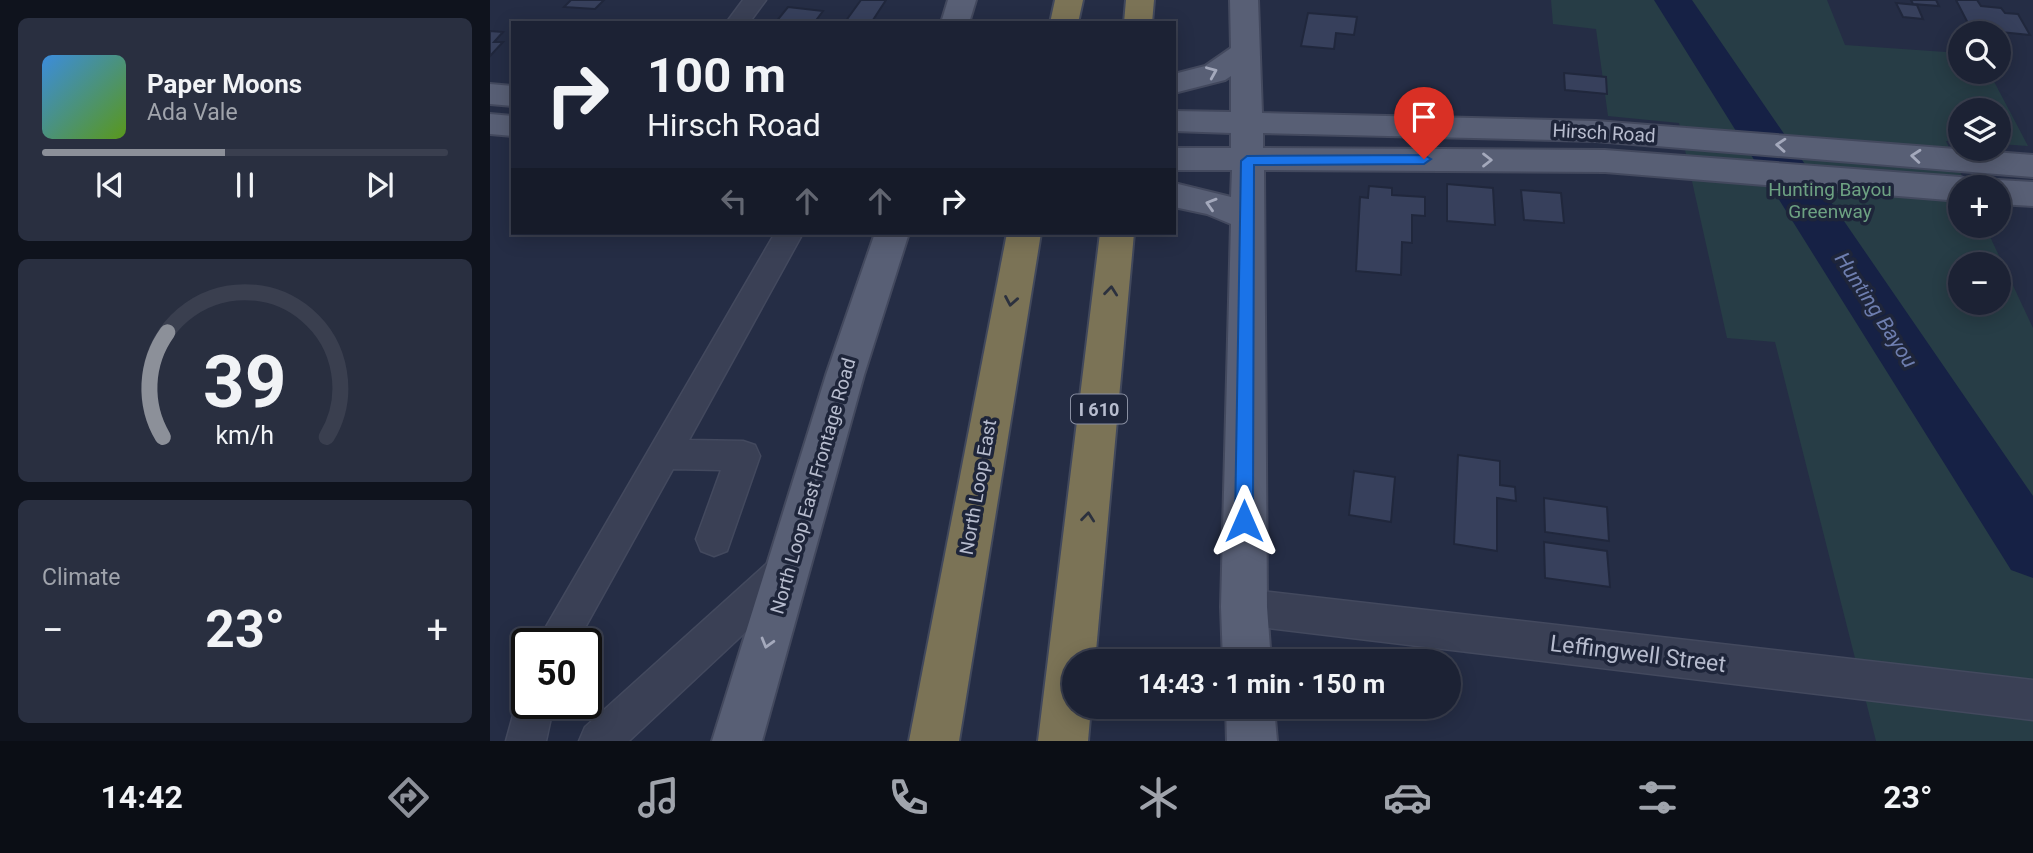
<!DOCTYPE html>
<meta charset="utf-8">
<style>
:root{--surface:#1c2234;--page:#292f40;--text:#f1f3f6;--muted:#a0a4ac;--line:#3a3f4f;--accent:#8c9099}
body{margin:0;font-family:Roboto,sans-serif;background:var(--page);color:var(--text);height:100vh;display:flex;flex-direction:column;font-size:26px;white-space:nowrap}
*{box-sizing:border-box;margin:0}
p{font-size:23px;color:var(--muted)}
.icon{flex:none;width:38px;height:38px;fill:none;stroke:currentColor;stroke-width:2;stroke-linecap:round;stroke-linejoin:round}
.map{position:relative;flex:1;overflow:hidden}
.drawer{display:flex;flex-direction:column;gap:18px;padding:18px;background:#0f131d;width:490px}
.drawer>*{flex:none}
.banner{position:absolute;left:21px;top:21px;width:665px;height:214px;border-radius:0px;box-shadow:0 4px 18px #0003,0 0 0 2px var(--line);background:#1c2234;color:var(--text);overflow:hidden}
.controls{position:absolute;left:1458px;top:21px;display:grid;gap:14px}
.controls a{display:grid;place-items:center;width:63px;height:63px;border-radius:50%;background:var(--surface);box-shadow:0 4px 18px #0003,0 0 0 2px var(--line);font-size:35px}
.speed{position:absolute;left:21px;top:628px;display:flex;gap:14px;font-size:35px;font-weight:700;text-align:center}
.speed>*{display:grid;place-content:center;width:91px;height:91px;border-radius:50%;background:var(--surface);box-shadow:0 4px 18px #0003,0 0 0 2px var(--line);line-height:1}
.speed .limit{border:4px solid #111;border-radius:10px;background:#fff;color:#111}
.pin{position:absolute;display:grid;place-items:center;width:60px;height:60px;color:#fff;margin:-72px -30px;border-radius:50% 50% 50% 0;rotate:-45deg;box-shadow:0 0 7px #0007}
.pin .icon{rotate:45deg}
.me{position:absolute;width:77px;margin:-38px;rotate:0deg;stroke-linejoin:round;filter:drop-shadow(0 0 5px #0008)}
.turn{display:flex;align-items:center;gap:24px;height:147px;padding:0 21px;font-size:32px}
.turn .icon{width:91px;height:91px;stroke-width:2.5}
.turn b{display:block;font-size:49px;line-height:60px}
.lanes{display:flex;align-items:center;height:66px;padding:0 21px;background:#0003;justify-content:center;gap:35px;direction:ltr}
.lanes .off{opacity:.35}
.big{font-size:52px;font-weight:700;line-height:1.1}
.drawer .widget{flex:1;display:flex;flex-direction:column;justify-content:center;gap:10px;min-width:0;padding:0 24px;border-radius:10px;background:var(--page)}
.drawer .dial{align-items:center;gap:0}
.dial svg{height:182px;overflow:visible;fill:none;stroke:var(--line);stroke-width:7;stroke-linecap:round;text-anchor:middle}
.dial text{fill:var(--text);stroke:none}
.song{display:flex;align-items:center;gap:21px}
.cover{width:84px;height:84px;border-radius:10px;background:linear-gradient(135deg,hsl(210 70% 55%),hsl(90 70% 35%))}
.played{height:7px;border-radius:4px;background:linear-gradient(90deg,var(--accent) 45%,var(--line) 45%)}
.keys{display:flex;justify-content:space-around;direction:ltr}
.heat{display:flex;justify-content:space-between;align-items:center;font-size:38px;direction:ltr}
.trip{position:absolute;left:572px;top:649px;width:399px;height:70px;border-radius:35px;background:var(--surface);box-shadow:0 4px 18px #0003,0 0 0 2px var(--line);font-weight:700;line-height:70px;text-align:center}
.tab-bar{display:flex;height:112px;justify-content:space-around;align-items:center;background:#0b0e15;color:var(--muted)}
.tab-bar .icon{width:49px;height:49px}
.tab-bar .selected{color:var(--accent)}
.tab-bar b{font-size:32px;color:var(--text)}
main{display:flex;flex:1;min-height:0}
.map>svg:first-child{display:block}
.green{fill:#273d46;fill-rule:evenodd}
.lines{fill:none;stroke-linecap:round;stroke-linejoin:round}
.river{fill:#162145;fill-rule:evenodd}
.building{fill:#37405c;stroke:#20273c;stroke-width:2}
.minor-casing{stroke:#43495e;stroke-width:3}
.major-casing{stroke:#43495e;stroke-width:4}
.highway-casing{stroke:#41485c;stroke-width:4}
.minor{fill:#3a4055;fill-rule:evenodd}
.major{fill:#585f75;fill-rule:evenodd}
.highway{fill:#7b7356;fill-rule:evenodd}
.oneway{stroke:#a4a9bc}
.oneway2{stroke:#2c313e}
.route{fill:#1a73e8;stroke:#114b97;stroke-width:2}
.labels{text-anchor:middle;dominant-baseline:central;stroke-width:7;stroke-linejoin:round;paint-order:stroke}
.shield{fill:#1e253a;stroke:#898fa2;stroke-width:2}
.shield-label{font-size:18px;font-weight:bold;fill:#b7bcce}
.street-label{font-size:19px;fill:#b7bcce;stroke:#1e253a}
.park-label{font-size:19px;fill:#6da182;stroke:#1e253a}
.water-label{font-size:21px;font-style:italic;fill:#6e7eaf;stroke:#1e253a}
.near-street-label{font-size:23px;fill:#b7bcce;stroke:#1e253a}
</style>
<main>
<section class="drawer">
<div class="widget">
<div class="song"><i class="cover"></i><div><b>Paper Moons</b><p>Ada Vale</p></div></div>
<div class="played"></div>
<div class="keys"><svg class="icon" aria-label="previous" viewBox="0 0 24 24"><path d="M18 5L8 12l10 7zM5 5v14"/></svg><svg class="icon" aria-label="pause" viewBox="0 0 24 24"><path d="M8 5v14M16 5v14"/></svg><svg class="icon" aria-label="next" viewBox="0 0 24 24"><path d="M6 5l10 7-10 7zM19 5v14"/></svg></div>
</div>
<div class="widget dial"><svg viewBox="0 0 100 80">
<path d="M14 69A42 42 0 1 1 86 69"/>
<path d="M14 69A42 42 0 0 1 16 23" stroke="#8c9099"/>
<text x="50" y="56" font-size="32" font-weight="700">39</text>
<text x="50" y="72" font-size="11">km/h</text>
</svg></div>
<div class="widget"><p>Climate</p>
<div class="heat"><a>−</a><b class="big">23°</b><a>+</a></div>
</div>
</section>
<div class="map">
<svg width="1543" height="741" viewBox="0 0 1543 741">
<rect width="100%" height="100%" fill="#252d45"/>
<path class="green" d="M1061,0h276l18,45 115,8v19h29l39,74 -29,-2 -1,-34h-38v31h-14l21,46h-7v39h25l48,102v413h-157l-101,-399 -48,-4 -48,-215 -71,-7 -12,-87 -43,-5zM1470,264h38v39h-38z"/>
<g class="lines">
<polygon class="river" points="1164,0 1202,0 1543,496 1543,578 1521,570"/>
</g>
<g class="building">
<polygon points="81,0 114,0 105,9 74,7"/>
<polygon points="371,0 396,0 381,23 337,23 355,22"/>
<polygon points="1421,0 1446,0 1449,6 1423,4"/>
<polygon points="1466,0 1487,0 1491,6 1511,8 1515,13 1528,14 1540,35 1481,29"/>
<polygon points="1406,3 1427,5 1433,19 1413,17"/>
<polygon points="298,7 333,11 324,23 285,23"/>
<polygon points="818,13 867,17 864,35 846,33 844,49 811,46"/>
<polygon points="0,31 13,32 4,42 13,42 0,56"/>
<polygon points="1074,73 1116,77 1117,94 1075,90"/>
<polygon points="957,184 1003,188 1005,225 957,221"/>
<polygon points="879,186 902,188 902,195 935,197 935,216 922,215 922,243 912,242 911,275 866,271 870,197 878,198"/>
<polygon points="1031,190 1071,193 1074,223 1034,220"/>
<polygon points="968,455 1010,461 1010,485 1025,487 1026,501 1007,498 1007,551 964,544"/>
<polygon points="864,471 905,477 901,522 859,515"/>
<polygon points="1054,498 1117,507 1119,541 1055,532"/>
<polygon points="1054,542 1117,551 1120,587 1055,578"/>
</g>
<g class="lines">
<g class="minor-casing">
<g id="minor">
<polygon points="253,0 276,0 259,23 236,23"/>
<polygon points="285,233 313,233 199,440 253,441 265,445 270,456 237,551 224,556 211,551 206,539 231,470 183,469 86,644 46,644"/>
<polygon points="298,551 311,556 316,568 311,580 139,741 89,741 95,727 285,556"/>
<polygon points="754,589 1543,680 1543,720 754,625 741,620 735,607 741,594"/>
<polygon points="37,687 37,704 64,704 56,741 16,741 30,690"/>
</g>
</g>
<g class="major-casing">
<g id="major">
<polygon points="458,0 486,0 479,23 451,23"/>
<polygon points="740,0 768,0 772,113 1106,121 1543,155 1543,177 1106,141 773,133 773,148 1115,150 1470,177 1482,181 1485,187 1470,187 1470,201 1115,172 774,170 777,607 781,662 733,662 731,607 741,224 717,214 684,207 684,183 741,197 742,170 684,170 684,148 741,148 741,133 684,131 684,111 741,112 741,76 735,80 684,93 684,74 715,66 741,48"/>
<polygon points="0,84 23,86 23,106 0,104"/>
<polygon points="0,114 23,116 23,136 0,134"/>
<polygon points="1508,180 1543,182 1543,206 1508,204 1508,187 1494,187 1496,184"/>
<polygon points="385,233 419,233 374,375 272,741 222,741 336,375"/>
<polygon points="736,707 784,707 787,741 737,741"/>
</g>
</g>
<g class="highway-casing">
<g id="highway">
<polygon points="565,0 593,0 588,23 560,23"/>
<polygon points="636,0 664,0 662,23 634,23"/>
<polygon points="517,233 551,233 469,741 419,741"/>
<polygon points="610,233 644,233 605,662 584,662 584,707 601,707 598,741 548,741"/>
</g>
</g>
<use href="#minor" class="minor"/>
<use href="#major" class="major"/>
<use href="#highway" class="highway"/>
</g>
<defs><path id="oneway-chevron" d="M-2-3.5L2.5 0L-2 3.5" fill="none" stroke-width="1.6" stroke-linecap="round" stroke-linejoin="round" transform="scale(1.75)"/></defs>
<g class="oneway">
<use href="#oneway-chevron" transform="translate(722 72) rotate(-23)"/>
<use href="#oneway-chevron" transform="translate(1291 145) rotate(-176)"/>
<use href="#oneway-chevron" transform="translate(1426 156) rotate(-175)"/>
<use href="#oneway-chevron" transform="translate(997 160)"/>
<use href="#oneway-chevron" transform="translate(721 204) rotate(-163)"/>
<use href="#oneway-chevron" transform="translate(277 643) rotate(106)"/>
</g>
<g class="oneway2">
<use href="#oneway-chevron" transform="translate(621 291) rotate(-84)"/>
<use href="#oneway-chevron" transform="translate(521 301) rotate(100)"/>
<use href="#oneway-chevron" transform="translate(598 517) rotate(-84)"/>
</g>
<polygon class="route" points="934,155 941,159 934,164 764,165 763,521 761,527 754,529 748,527 745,521 751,161 757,156"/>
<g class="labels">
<rect class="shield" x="581" y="394.5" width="56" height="29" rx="5"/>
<g class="shield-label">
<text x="609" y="409">I 610</text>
</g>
<g class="street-label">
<text transform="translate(1114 133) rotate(3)">Hirsch Road</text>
<text transform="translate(323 486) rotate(-74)">North Loop East Frontage Road</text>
<text transform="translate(488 487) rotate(-80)">North Loop East</text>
</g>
<g class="park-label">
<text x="1340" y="189">Hunting Bayou<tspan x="1340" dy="22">Greenway</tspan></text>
</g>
<g class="water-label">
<text transform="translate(1386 310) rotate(57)">Hunting Bayou</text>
</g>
<g class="near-street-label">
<text transform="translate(1148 654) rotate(7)">Leffingwell Street</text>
</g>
</g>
</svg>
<div class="controls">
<a><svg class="icon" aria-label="search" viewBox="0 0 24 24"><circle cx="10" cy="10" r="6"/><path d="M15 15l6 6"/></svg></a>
<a><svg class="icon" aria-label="layers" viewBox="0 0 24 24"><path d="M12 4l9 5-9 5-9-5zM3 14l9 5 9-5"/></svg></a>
<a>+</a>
<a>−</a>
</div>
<div class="speed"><div class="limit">50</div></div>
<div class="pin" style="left:934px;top:159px;background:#d93025"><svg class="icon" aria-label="arrive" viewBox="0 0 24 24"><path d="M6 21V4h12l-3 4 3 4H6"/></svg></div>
<svg class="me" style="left:754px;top:521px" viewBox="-20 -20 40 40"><path d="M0-17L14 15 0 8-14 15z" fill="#1a73e8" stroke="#fff" stroke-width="4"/></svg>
<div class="trip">14:43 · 1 min · 150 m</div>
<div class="banner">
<div class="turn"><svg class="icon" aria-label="right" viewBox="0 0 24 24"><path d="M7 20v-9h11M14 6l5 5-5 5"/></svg><div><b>100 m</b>Hirsch Road</div></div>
<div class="lanes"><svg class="icon off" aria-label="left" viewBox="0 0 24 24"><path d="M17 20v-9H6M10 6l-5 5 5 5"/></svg><svg class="icon off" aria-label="ahead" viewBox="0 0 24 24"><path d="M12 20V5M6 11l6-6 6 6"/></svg><svg class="icon off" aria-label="ahead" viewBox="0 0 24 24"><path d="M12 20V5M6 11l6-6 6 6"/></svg><svg class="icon" aria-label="right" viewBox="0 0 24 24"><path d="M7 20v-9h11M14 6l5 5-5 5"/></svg></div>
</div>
</div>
</main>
<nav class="tab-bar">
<b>14:42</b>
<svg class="icon selected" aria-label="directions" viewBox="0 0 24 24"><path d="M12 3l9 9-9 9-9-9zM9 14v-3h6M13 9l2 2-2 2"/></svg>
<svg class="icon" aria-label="music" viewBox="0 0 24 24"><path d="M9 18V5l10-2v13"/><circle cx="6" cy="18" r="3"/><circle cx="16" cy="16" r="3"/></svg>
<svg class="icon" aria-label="phone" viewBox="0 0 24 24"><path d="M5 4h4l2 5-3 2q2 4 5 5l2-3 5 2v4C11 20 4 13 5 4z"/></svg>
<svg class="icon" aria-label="climate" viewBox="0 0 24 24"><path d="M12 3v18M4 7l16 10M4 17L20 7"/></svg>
<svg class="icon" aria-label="car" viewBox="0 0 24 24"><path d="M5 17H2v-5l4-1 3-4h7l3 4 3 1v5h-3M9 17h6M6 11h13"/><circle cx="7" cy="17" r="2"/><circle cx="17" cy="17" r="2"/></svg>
<svg class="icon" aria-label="filters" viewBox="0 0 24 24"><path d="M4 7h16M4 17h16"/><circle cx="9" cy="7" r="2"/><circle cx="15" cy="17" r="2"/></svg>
<b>23°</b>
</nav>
